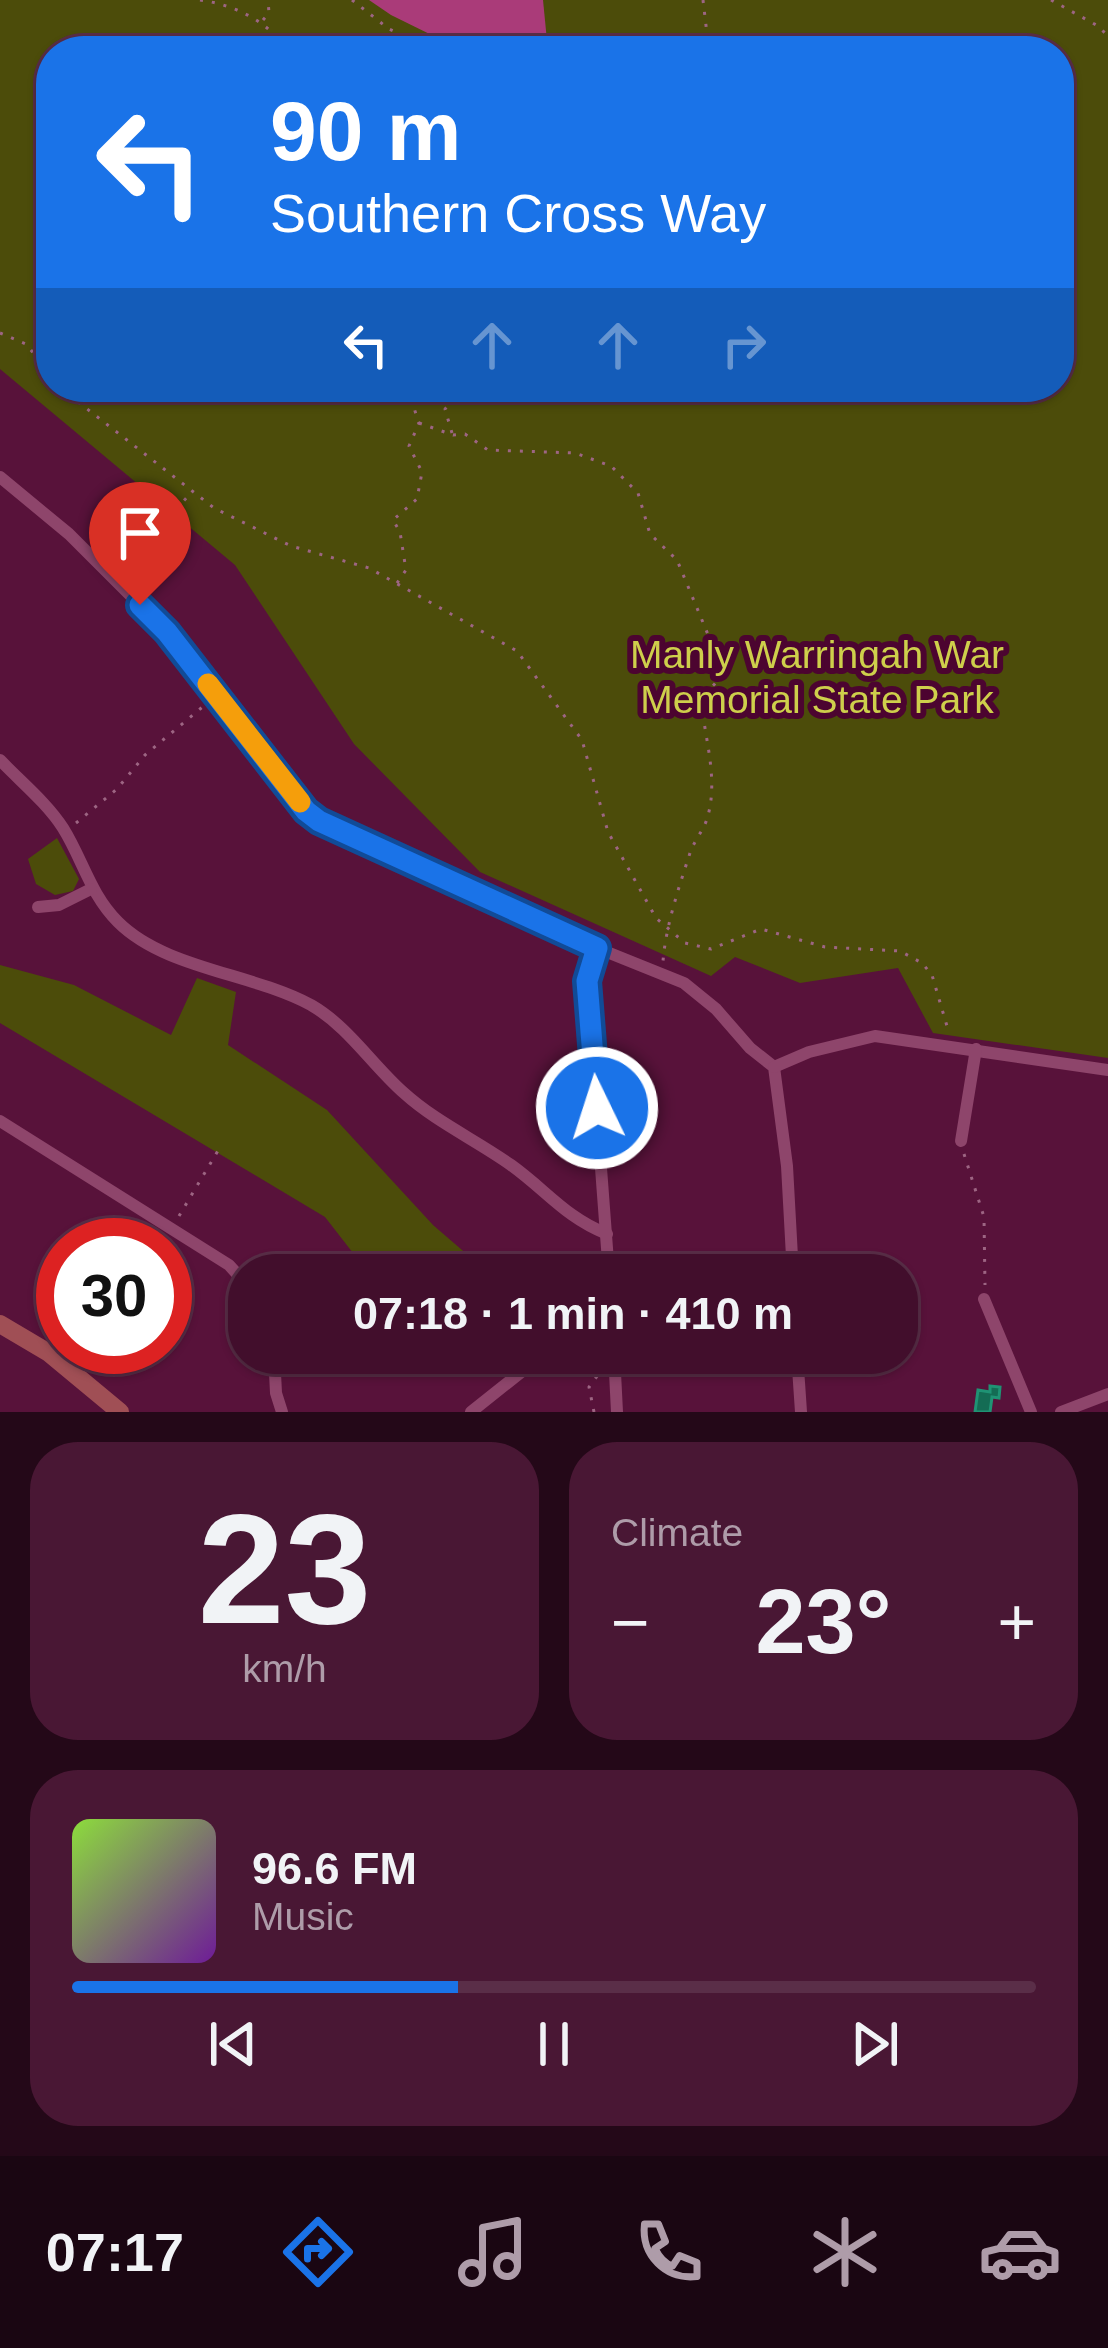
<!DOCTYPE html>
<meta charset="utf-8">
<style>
:root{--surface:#420e2c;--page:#491734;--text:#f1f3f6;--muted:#ae9ca9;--line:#5a2e48;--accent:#1a73e8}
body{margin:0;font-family:Arial,sans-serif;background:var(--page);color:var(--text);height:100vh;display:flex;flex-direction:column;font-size:45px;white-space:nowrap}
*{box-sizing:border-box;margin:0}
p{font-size:39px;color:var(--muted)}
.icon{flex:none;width:66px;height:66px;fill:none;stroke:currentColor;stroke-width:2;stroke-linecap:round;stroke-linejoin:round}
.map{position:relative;height:1412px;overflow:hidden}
.sheet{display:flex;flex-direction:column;gap:30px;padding:30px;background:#240818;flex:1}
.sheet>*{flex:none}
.top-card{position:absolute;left:36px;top:36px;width:1038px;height:366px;border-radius:48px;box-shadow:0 3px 9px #0004,0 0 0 3px var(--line);background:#1a73e8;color:#fff;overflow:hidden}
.speed{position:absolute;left:36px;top:1218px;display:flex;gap:24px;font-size:60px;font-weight:700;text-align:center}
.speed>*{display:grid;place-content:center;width:156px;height:156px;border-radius:50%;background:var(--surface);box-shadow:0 3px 9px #0004,0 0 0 3px var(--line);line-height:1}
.speed .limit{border:18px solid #d22;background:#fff;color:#111}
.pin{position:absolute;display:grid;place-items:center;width:102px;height:102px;color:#fff;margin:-123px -51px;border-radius:50% 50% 50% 0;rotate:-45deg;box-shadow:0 0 12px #0007}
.pin .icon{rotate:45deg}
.me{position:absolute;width:132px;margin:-66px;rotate:356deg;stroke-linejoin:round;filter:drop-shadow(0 0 9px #0008)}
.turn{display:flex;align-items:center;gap:42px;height:252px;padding:0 36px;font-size:54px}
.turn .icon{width:156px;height:156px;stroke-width:2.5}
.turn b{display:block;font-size:84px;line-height:102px}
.lanes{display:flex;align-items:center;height:114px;padding:0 36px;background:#0003;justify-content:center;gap:60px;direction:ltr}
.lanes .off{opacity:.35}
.big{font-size:90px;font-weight:600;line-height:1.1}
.sheet .widget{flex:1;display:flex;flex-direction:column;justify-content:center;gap:18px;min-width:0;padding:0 42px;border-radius:48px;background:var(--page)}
.sheet .dial{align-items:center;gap:0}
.dial b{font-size:156px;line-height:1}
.song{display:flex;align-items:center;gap:36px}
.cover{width:144px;height:144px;border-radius:18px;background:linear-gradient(135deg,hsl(90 70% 55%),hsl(280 70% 35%))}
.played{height:12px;border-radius:6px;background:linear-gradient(90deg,var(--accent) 40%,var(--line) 40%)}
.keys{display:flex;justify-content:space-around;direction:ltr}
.heat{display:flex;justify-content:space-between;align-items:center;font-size:66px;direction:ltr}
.sheet .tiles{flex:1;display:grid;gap:30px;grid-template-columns:1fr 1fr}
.widget:last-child{grid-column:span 2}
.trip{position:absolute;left:228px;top:1254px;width:690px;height:120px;border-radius:48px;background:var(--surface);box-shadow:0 3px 9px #0004,0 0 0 3px var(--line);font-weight:600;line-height:120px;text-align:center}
.dock{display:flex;height:192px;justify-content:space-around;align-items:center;background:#1a0612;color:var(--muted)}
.dock .icon{width:84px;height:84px}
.dock .on{color:var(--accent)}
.dock b{font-size:54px;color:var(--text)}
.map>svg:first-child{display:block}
.green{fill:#4c4c0a;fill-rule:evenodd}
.water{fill:#aa3b79}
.building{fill:#146c54;stroke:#1f9374;stroke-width:3}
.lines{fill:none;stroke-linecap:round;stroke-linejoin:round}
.path{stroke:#9d6583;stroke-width:3;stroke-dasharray:3 9;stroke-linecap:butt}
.minor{stroke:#8e456b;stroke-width:12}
.secondary{stroke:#a04f55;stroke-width:18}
.route-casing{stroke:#114b97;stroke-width:30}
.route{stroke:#1a73e8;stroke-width:21}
.slow{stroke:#f59e0b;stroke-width:21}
.labels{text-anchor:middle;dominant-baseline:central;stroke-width:12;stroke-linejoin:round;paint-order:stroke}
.park-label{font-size:39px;fill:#cecf4b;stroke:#4c0430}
</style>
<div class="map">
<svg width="1108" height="1412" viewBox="0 0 1108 1412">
<rect width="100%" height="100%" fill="#58123a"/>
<g class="green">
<path d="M0,0h1108v1058l-175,-25 -35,-65 -98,15 -65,-26 -24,19 -231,-104 -126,-128 -119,-179 -235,-196zM51,51h1008v336h-1008z"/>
<polygon points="57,838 79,879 73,891 55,895 36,884 28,859"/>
<polygon points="0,965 74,985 171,1035 197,978 236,992 228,1045 327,1110 433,1225 491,1275 356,1275 353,1253 325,1217 0,1023"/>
</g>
<polygon class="water" points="369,0 543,0 548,51 464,51 391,15"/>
<polygon class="building" points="990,1386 1000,1387 999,1398 992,1397 990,1412 975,1412 978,1390 990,1392"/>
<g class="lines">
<g class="path">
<path d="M200,0c35,5 68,21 88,51"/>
<polyline points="352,0 389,29 437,51"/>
<polyline points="703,0 709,51"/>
<polyline points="1051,0 1098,26 1108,36"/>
<polyline points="263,20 269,13 268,0"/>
<polyline points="0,333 26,344 51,375"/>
<polyline points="59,387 214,508 291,546 369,568 517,651 582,740 608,832 656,918 685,943 711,949 761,929 825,947 900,951 922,963 932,975 949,1033"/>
<path d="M419,423l34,12 12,-1 23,16 87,3 36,13 27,27 12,41 27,26 47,113 -23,27c4,40 18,80 6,119 -4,12 -13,22 -17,34 -11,34 -24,72 -27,108"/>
<polyline points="452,433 445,409 466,387"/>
<polyline points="119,571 190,494"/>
<polyline points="397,583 406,570 400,532 393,520 417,499 422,472 409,446 419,423 407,387"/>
<polyline points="76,823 117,789 145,755 206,704"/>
<polyline points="964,1154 984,1217 985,1285"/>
<polyline points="179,1216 219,1149"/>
<polyline points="594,1412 589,1387 604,1367"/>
</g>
<g class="minor">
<polyline points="0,477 69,534 167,632 319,821 597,948 684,983 716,1009 750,1048 774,1067 787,1166 793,1275"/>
<path d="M0,760c21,22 47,43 63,68 20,32 27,66 55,94 47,47 134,51 193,83 38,22 61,60 93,88 32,29 72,47 107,72 36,26 54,52 96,69"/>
<polyline points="38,907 59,905 91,889"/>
<polyline points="597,948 587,981 609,1275"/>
<polyline points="774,1067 809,1052 875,1036 1108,1070"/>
<polyline points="0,1121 229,1265 249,1287"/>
<polyline points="961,1141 976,1049"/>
<polyline points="984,1299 1031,1412"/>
<polyline points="274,1353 276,1393 282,1412"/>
<polyline points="614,1353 617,1412"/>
<polyline points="797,1353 801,1412"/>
<polyline points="471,1412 545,1353"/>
<polyline points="1061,1412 1108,1394"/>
</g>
<polyline class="secondary" points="0,1324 49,1353 120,1412"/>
</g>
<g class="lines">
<g class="route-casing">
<polyline id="route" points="140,605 167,632 306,811 319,821 597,948 587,981 597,1108"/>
</g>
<use href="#route" class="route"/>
<polyline class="slow" points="208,684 300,802"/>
</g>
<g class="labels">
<g class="park-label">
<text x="817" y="654">Manly Warringah War<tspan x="817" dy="45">Memorial State Park</tspan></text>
</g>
</g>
</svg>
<div class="speed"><div class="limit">30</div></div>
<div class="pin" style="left:140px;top:605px;background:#d93025"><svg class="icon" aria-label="arrive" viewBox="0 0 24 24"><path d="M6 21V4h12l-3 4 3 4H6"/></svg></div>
<svg class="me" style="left:597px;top:1108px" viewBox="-20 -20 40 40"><circle r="17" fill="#1a73e8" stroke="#fff" stroke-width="3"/><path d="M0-11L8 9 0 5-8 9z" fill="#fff"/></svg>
<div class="trip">07:18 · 1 min · 410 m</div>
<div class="top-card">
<div class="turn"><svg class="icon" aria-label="left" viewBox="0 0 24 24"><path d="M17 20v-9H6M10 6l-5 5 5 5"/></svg><div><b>90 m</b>Southern Cross Way</div></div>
<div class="lanes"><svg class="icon" aria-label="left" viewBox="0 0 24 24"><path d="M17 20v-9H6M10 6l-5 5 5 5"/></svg><svg class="icon off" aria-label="ahead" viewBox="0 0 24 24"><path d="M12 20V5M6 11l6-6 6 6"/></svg><svg class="icon off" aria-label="ahead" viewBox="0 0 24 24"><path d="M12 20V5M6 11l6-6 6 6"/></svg><svg class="icon off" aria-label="right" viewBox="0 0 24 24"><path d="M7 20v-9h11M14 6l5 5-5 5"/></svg></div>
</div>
</div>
<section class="sheet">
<div class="tiles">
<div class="widget dial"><b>23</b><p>km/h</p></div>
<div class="widget"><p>Climate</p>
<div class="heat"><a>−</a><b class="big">23°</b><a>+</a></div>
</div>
<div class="widget">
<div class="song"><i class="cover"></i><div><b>96.6 FM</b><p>Music</p></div></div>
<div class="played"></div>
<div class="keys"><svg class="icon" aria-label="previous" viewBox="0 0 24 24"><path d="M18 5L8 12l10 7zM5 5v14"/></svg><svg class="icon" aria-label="pause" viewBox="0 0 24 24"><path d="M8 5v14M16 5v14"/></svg><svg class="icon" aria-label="next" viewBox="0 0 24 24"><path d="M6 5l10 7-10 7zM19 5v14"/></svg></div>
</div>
</div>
</section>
<nav class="dock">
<b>07:17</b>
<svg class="icon on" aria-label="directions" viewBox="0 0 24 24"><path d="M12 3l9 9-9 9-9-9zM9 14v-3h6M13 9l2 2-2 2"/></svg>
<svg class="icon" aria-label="music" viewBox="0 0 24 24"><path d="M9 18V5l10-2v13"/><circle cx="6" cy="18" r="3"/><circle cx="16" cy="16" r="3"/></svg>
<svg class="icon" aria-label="phone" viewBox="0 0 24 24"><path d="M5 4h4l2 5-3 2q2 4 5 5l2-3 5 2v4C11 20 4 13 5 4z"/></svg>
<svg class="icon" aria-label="climate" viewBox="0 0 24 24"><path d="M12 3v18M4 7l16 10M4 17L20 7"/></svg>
<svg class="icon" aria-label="car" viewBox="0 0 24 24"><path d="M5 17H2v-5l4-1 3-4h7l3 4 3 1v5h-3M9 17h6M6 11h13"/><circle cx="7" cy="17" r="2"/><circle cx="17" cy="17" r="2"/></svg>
</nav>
